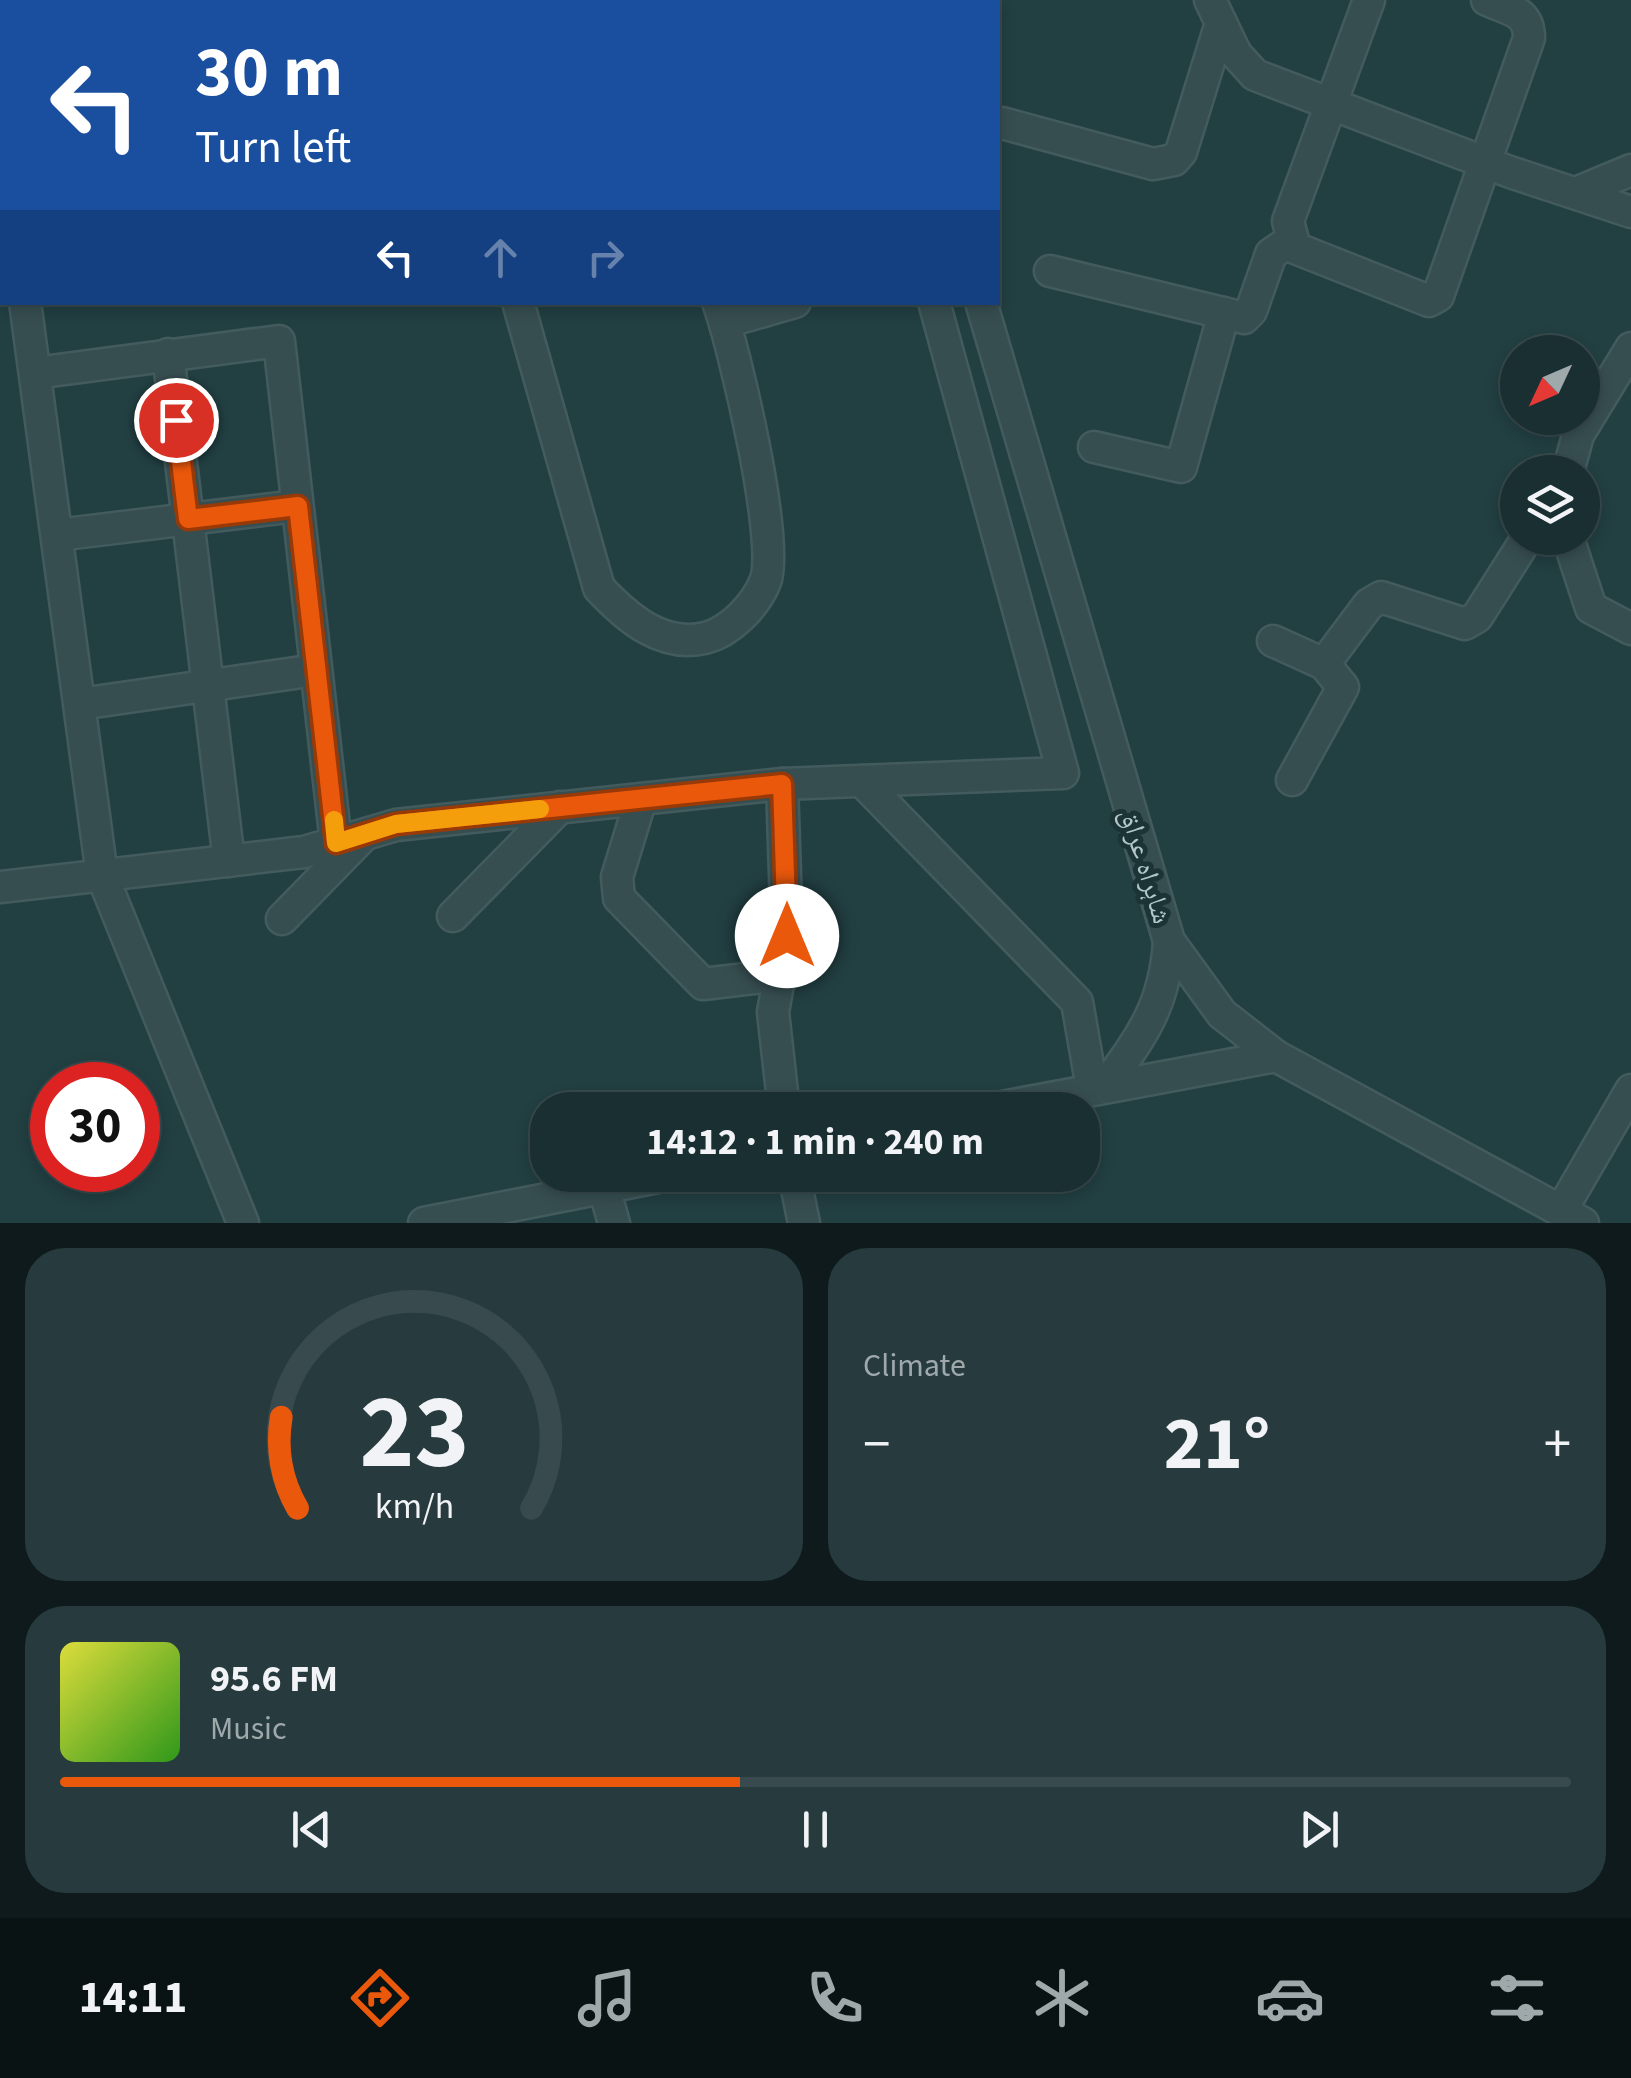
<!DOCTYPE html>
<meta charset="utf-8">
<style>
:root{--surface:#1a2f32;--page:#273b3e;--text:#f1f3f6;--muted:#9fa9ac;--line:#384a4d;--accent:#ea580c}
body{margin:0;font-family:"Source Sans 3","Noto Naskh Arabic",sans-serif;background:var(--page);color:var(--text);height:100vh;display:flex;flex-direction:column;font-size:38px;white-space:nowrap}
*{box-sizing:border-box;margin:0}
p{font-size:32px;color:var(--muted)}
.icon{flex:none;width:55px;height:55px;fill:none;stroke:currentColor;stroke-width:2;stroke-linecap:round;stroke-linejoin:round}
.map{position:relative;height:1223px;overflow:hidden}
.drawer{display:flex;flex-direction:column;gap:25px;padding:25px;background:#0e1a1c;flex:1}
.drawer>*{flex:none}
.guide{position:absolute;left:0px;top:0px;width:1000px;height:305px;box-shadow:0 5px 15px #0003,0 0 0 2px var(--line);background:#1a4fa0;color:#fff;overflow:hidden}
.needle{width:65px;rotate:226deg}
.buttons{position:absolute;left:1500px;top:335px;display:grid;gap:20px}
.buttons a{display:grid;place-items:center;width:100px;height:100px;border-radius:50%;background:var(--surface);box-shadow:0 5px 15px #0003,0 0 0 2px var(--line);font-size:50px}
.speed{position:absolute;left:30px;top:1062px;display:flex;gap:20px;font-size:50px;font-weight:700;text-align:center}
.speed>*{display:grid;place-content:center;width:130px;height:130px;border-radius:50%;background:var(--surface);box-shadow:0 5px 15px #0003,0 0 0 2px var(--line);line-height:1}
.speed .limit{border:15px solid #d22;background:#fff;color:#111}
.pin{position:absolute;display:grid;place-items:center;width:85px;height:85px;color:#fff;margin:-42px;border:5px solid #fff;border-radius:50%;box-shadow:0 2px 10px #0007}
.me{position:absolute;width:110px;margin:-55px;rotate:0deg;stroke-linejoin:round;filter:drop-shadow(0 0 8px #0008)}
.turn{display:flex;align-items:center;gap:35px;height:210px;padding:0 30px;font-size:45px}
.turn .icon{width:130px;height:130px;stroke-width:2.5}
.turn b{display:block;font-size:70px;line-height:85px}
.lanes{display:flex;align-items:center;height:95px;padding:0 30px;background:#0003;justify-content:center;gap:50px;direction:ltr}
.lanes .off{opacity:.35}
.big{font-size:75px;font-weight:700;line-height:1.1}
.drawer .tile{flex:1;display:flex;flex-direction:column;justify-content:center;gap:15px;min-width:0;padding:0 35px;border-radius:40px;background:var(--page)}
.drawer .dial{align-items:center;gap:0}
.dial svg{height:260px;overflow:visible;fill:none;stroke:var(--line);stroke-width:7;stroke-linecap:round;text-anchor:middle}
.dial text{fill:var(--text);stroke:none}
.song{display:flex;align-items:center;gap:30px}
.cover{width:120px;height:120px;border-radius:15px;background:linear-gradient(135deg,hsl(60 70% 55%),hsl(110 70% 35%))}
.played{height:10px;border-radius:5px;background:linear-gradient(90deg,var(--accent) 45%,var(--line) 45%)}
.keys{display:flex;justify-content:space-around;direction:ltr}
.heat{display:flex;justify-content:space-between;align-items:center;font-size:55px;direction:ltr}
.drawer .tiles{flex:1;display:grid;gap:25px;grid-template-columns:1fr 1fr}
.tile:last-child{grid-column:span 2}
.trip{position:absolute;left:530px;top:1092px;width:570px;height:100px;border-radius:40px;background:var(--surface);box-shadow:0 5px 15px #0003,0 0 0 2px var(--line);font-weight:700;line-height:100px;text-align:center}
.tab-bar{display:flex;height:160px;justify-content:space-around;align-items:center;background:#0a1314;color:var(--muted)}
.tab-bar .icon{width:70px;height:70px}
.tab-bar .active{color:var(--accent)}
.tab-bar b{font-size:45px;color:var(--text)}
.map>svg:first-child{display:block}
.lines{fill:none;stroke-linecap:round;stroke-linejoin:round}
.minor-casing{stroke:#435b5d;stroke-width:35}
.minor{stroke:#374e51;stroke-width:30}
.route-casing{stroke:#983908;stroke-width:25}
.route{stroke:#ea580c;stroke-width:18}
.slow{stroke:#f59e0b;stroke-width:18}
.labels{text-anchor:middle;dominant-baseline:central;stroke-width:10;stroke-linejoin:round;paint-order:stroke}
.street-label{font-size:28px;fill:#b3c8cc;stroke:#1c3436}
</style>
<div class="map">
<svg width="1631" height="1223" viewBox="0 0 1631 1223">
<rect width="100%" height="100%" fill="#223f42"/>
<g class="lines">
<g class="minor-casing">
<g id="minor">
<polyline points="846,0 846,2"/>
<polyline points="902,0 902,2"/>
<polyline points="1210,0 1236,54 1255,75 1510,172 1631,212"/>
<path d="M1369,0l-81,221 7,27 134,53 9,-5 91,-258c0,-27 -19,-28 -42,-38"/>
<polyline points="0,118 2,135"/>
<polyline points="1002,123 1153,164 1174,160 1181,152 1221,23"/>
<polyline points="1576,193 1631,170"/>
<polyline points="1050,271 1244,318 1251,311 1271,254 1290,241"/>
<polyline points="25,302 102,875 243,1223"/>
<path d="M518,302l81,286c28,30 63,60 106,50 25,-6 50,-32 60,-56 16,-39 -31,-235 -47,-280"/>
<polyline points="981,302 1169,941 1222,1014 1276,1056 1583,1223"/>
<polyline points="725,322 795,302"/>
<polyline points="168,354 229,861"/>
<polyline points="35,373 279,341 336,843"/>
<polyline points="1094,447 1181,467 1224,313"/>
<polyline points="1568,472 1578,435 1631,348"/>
<polyline points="57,535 297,506"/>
<polyline points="1568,538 1591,608 1631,629"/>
<polyline points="1273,641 1324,664 1343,687 1292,780"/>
<polyline points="1324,664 1369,604 1381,597 1465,624 1477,617 1527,538"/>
<polyline points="80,704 316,670"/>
<polyline points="862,781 1077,1002 1092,1088"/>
<polyline points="782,784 787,935 773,1012 784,1110"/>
<polyline points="641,799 617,877 619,898 703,984 779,975"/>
<polyline points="0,887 304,852 396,825 782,784 1063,773 934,302"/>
<polyline points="453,916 560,807"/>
<polyline points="282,919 364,835"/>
<path d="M1106,1085c37,-50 59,-81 63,-144"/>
<polyline points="986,1110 1276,1056"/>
<polyline points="794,1175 804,1223"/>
<polyline points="604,1188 614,1223"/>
<polyline points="1561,1211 1631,1090"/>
<polyline points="424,1223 668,1175"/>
</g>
</g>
<use href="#minor" class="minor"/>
</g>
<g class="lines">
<g class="route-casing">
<polyline id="route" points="176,420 188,519 298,506 336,843 396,824 782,784 787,936"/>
</g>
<use href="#route" class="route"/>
<polyline class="slow" points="334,820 336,843 396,824 540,809"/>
</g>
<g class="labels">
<g class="street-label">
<text transform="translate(1146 866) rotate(73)">شاہراہ عراق</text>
</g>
</g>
</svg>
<div class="buttons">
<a><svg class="needle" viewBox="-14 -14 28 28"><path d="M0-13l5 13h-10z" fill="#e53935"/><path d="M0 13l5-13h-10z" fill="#9fa9ac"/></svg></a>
<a><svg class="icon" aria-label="layers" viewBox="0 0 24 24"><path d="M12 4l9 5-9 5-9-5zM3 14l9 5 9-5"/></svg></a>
</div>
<div class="speed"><div class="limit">30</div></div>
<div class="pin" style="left:176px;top:420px;background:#d93025"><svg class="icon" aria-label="arrive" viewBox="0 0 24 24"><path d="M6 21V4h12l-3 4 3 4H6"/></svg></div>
<svg class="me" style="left:787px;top:936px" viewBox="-20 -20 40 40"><circle r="19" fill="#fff"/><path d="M0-13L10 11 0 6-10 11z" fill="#ea580c"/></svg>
<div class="trip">14:12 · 1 min · 240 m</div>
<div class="guide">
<div class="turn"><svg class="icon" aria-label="left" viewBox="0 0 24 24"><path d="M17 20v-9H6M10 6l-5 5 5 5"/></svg><div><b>30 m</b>Turn left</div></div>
<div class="lanes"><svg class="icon" aria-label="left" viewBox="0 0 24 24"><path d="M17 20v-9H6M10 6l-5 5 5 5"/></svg><svg class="icon off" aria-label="ahead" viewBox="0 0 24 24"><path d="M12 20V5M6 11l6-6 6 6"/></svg><svg class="icon off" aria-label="right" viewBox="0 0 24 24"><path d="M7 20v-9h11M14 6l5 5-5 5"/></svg></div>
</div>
</div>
<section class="drawer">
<div class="tiles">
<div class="tile dial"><svg viewBox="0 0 100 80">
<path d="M14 69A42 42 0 1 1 86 69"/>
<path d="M14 69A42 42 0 0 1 9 41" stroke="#ea580c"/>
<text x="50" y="56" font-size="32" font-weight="700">23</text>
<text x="50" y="72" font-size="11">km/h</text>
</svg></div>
<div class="tile"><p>Climate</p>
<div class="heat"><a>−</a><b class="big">21°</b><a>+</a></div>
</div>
<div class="tile">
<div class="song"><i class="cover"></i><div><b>95.6 FM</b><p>Music</p></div></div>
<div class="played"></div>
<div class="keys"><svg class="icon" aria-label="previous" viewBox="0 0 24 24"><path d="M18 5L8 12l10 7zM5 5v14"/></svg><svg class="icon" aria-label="pause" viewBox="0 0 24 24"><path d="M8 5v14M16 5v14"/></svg><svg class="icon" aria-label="next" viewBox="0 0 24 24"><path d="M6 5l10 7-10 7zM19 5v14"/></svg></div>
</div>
</div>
</section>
<nav class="tab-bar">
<b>14:11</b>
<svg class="icon active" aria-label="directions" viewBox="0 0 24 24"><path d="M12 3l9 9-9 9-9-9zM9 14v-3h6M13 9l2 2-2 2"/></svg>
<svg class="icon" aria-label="music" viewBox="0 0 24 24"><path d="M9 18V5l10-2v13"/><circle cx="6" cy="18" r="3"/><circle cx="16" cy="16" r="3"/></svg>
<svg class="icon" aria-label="phone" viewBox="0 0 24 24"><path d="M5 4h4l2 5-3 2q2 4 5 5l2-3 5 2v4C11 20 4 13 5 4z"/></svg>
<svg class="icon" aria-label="climate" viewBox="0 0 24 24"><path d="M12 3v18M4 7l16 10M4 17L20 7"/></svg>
<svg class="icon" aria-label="car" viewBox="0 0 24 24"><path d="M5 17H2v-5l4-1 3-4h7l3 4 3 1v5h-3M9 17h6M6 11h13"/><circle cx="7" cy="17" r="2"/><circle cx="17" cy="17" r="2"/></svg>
<svg class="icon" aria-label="filters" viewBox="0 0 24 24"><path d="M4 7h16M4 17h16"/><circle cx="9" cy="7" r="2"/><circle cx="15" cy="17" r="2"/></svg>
</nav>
